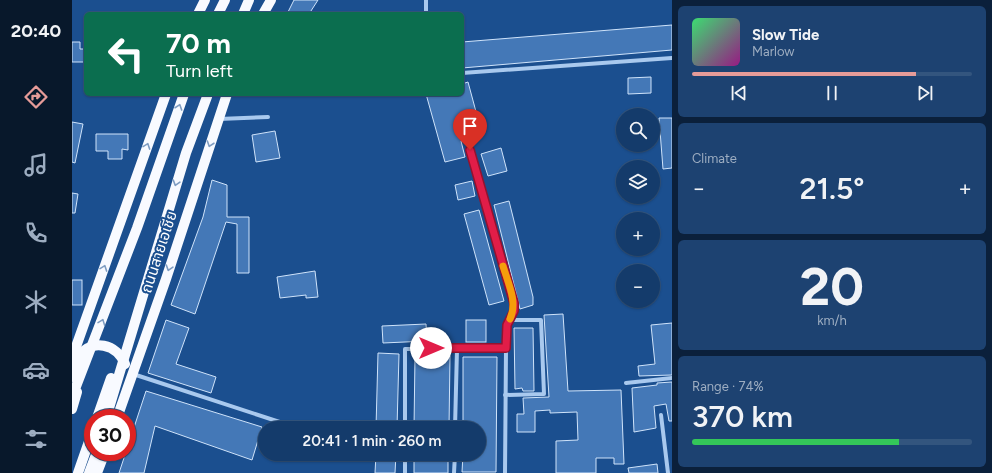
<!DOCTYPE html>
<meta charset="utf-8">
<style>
:root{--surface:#143b6b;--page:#1d4271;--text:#f1f3f6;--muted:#9dadc1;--line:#33557e;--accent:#e69b98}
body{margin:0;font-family:Figtree,"Noto Sans Thai",sans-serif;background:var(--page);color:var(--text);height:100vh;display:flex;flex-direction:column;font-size:15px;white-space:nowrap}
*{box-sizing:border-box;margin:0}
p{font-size:13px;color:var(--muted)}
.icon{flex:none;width:22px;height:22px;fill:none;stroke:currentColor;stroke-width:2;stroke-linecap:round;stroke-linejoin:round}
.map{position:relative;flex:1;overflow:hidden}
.drawer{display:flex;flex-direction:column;gap:6px;padding:6px;background:#0b203b;width:320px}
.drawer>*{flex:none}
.top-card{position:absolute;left:12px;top:12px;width:380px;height:84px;border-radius:6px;box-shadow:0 1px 3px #0004,0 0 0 1px var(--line);background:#0b6e4f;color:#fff;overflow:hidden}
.controls{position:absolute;left:544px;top:108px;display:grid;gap:8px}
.controls a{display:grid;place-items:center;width:44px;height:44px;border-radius:50%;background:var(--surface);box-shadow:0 1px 3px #0004,0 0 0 1px var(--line);font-size:20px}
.speed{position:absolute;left:12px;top:409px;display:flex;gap:8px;font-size:20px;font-weight:700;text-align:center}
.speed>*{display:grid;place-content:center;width:52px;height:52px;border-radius:50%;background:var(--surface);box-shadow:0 1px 3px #0004,0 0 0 1px var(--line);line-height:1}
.speed .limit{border:6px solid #d22;background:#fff;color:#111}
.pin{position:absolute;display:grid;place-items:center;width:34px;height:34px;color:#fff;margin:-41px -17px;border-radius:50% 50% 50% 0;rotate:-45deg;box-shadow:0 0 4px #0007}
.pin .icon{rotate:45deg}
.me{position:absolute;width:44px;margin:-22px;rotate:90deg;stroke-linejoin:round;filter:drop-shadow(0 0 3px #0008)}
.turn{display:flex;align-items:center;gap:14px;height:84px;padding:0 16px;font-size:18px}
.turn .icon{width:52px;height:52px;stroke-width:2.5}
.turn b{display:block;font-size:28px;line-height:34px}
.big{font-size:30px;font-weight:600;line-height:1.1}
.drawer .widget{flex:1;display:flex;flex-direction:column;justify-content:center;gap:6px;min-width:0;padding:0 14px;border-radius:6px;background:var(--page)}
.drawer .dial{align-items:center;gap:0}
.dial b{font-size:52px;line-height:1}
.song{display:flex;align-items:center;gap:12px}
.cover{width:48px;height:48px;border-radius:6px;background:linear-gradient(135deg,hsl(140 70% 55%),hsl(310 70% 35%))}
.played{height:4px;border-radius:2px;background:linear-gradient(90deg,var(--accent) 80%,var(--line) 80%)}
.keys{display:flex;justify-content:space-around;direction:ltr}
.heat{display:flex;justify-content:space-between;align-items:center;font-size:22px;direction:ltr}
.charge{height:6px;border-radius:3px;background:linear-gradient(90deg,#34c759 74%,var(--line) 0)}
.trip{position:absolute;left:186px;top:421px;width:228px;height:40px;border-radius:20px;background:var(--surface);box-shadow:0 1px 3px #0004,0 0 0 1px var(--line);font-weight:600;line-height:40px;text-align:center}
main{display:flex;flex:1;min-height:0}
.menu{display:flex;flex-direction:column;width:72px;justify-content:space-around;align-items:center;background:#08182b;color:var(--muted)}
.menu .icon{width:28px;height:28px}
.menu .current{color:var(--accent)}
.menu b{font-size:18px;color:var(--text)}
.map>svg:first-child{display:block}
.building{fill:#4478b7;stroke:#cfe3fa}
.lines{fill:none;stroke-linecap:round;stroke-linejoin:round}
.minor{stroke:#a9c9ee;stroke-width:4}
.trunk{stroke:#f8faff;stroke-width:10}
.oneway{stroke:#7e9cc1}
.route-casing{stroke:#92132f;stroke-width:10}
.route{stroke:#e11d48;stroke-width:7}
.slow{stroke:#f59e0b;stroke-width:7}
.labels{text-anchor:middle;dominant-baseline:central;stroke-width:4;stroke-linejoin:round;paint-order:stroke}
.street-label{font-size:15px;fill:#fff;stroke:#1b4f8f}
</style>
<main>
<nav class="menu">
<b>20:40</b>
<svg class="icon current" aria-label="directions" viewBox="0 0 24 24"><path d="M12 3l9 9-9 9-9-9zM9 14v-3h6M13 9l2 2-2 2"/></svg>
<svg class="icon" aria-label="music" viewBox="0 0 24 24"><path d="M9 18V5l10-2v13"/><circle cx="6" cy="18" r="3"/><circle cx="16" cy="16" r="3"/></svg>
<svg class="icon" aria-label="phone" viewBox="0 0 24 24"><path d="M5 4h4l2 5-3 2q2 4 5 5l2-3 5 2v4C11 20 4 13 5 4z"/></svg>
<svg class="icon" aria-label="climate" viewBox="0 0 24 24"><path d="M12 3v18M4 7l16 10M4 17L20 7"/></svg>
<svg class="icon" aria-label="car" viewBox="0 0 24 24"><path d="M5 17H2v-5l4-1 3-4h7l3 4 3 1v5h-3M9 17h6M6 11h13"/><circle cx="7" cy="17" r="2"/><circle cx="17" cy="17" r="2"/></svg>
<svg class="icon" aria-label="filters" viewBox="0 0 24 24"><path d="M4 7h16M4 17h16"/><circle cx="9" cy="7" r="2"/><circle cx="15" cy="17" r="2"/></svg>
</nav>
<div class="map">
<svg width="600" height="473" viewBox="0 0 600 473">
<rect width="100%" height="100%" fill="#1b4f8f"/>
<g class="building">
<polygon points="222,0 246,0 237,14 215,14"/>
<polygon points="600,25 600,50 390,68 390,42"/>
<polygon points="0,42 8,42 8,49 14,49 14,62 0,62"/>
<polygon points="579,77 579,93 556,94 556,78"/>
<polygon points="396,82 410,134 389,141 393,157 373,162 354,94 390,94 390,84"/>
<polygon points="587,118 600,118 600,168 591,169"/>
<polygon points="0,122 11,124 3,163 0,162"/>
<polygon points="203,131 208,158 184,162 180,135"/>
<polygon points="24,134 56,134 56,150 50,149 50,159 36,159 36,151 24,151"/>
<polygon points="429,148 435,171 416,176 409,154"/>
<polygon points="140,180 155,185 155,217 177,217 177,273 165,273 165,224 154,222 123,314 99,305 131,217"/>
<polygon points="400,181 403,196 386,200 383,185"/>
<polygon points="0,193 6,194 3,213 0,213"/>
<polygon points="437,201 461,297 461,305 448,309 422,205"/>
<polygon points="407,210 432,301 417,305 392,214"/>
<polygon points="243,271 246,297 234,298 234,295 208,298 205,277"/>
<rect x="0" y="280" width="10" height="25"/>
<polygon points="491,314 496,391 549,390 552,464 542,464 542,458 524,458 524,473 484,473 484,441 506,440 505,412 478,413 478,410 463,411 463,432 445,432 445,414 452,414 451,398 477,397 472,315"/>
<polygon points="94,320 117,328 104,364 144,377 139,393 76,373"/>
<rect x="394" y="320" width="20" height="22"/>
<polygon points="600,323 600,375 567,376 566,366 583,364 579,325"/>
<polygon points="354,324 355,341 311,343 310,326"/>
<polygon points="442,328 461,328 462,391 451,391 450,388 443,389"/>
<polygon points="306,353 327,354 325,428 304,428"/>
<polygon points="343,356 378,356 377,428 342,428"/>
<polygon points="391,357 425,357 424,472 390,472 391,454 407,454 407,428 391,428"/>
<polygon points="600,382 600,421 597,421 594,404 582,406 584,428 562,432 560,388 585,385 585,383"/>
<polygon points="74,391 190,427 180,460 83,426 72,473 47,473"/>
<polygon points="304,454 324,454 323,473 303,473"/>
<rect x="342" y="454" width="34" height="19"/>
<polygon points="585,464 586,473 557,473 556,468"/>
</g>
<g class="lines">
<g class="minor">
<polyline points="354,0 354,14"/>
<polyline points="390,73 600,58"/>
<polyline points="147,119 196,117"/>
<polyline points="398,150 442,303 441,311 435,325 434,349 433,473"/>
<polyline points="61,374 226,428"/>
<polyline points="554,383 600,378"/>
<polyline points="433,395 472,394 469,320 438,320"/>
<polyline points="589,415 596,473"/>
<polyline points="333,428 333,349 434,349"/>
<polyline points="383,428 385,349"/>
<polyline points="333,473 333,454"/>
<polyline points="382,473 383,454"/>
</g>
<g class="trunk">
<polyline points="126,14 133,0"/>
<polyline points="146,14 153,0"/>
<polyline points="171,14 177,0"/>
<polyline points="191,14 199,0"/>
<polyline points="0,358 94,94"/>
<path d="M0,377c2,-7 3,-15 7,-21 13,-18 38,-12 46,8"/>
<polyline points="0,397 65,228 112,94"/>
<polyline points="0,409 5,392"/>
<polyline points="25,418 39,378"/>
<polyline points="34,418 114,153 136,94"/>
<polyline points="45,418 94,279 155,94"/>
<polyline points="6,473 21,430"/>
<polyline points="17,473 25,452"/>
<polyline points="25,473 33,452"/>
</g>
</g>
<defs><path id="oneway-chevron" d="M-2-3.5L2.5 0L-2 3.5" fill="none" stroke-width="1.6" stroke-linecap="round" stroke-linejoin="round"/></defs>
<g class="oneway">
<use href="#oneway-chevron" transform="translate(107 107) rotate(-71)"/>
<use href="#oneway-chevron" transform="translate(138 144) rotate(109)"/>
<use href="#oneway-chevron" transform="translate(75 146) rotate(-70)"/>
<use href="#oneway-chevron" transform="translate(104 183) rotate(107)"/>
<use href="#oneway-chevron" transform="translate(32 268) rotate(-70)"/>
<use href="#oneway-chevron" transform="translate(97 268) rotate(108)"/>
<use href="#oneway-chevron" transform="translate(30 322) rotate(-69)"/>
</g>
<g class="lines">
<g class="route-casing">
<polyline id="route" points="359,348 434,348 435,325 442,311 442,303 398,150"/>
</g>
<use href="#route" class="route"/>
<path class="slow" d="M431,266c5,17 15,36 7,53"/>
</g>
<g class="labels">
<g class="street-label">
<text transform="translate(87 252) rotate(-72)">ถนนสายเอเชีย</text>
</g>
</g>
</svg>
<div class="controls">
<a><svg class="icon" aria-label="search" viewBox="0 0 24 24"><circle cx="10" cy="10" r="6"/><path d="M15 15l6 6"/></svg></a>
<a><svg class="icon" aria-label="layers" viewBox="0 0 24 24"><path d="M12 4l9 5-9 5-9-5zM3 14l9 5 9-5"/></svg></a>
<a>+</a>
<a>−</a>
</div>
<div class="speed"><div class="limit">30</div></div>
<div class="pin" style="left:398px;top:150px;background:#d93025"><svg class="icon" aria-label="arrive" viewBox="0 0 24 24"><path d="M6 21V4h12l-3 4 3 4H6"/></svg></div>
<svg class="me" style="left:359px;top:348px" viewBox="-20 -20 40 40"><circle r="19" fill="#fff"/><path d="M0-13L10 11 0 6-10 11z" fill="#e11d48"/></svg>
<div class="trip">20:41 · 1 min · 260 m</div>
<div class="top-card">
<div class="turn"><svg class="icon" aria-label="left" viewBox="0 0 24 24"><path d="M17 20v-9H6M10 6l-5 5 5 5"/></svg><div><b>70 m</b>Turn left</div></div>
</div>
</div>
<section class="drawer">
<div class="widget">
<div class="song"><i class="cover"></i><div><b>Slow Tide</b><p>Marlow</p></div></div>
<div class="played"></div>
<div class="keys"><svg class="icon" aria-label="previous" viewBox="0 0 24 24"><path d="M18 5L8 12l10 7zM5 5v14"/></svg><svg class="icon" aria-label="pause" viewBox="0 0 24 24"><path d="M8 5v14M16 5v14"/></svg><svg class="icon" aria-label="next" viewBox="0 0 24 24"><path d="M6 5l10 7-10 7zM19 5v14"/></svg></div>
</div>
<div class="widget"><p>Climate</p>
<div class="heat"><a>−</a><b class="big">21.5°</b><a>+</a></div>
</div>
<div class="widget dial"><b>20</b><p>km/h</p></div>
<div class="widget"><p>Range · 74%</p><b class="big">370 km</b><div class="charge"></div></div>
</section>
</main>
